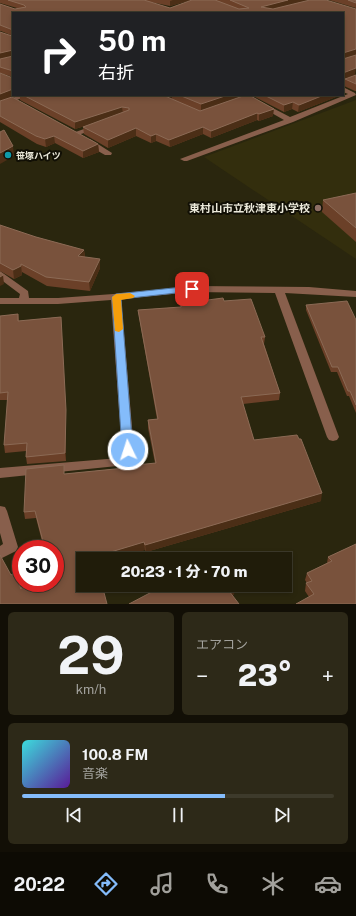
<!DOCTYPE html>
<html lang="ja">
<meta charset="utf-8">
<style>
:root{--surface:#201c0a;--page:#2d2918;--text:#f1f3f6;--muted:#a2a19c;--line:#3d3a2b;--accent:#84bcfb}
body{margin:0;font-family:"Public Sans","Noto Sans JP",sans-serif;background:var(--page);color:var(--text);height:100vh;display:flex;flex-direction:column;font-size:15px;white-space:nowrap}
*{box-sizing:border-box;margin:0}
p{font-size:13px;color:var(--muted)}
.icon{flex:none;width:22px;height:22px;fill:none;stroke:currentColor;stroke-width:2;stroke-linecap:round;stroke-linejoin:round}
.map{position:relative;height:604px;overflow:hidden}
.side{display:flex;flex-direction:column;gap:8px;padding:8px;background:#120f06;flex:1}
.side>*{flex:none}
.hud{position:absolute;left:12px;top:12px;width:332px;height:84px;border-radius:0px;box-shadow:0 2px 6px #0003,0 0 0 1px var(--line);background:#202124;color:#fff;overflow:hidden}
.speed{position:absolute;left:12px;top:540px;display:flex;gap:8px;font-size:20px;font-weight:700;text-align:center}
.speed>*{display:grid;place-content:center;width:52px;height:52px;border-radius:50%;background:var(--surface);box-shadow:0 2px 6px #0003,0 0 0 1px var(--line);line-height:1}
.speed .limit{border:6px solid #d22;background:#fff;color:#111}
.pin{position:absolute;display:grid;place-items:center;width:34px;height:34px;color:#fff;margin:-17px;border-radius:8px;box-shadow:0 2px 6px #0006}
.me{position:absolute;width:44px;margin:-22px;rotate:356deg;stroke-linejoin:round;filter:drop-shadow(0 0 3px #0008)}
.turn{display:flex;align-items:center;gap:14px;height:84px;padding:0 20px;font-size:18px}
.turn .icon{width:52px;height:52px;stroke-width:2.5}
.turn b{display:block;font-size:28px;line-height:34px}
.big{font-size:30px;font-weight:800;line-height:1.1}
.side .tile{flex:1;display:flex;flex-direction:column;justify-content:center;gap:6px;min-width:0;padding:0 14px;border-radius:6px;background:var(--page)}
.side .dial{align-items:center;gap:0}
.dial b{font-size:52px;line-height:1}
.song{display:flex;align-items:center;gap:12px}
.cover{width:48px;height:48px;border-radius:6px;background:linear-gradient(135deg,hsl(180 70% 55%),hsl(270 70% 35%))}
.played{height:4px;border-radius:2px;background:linear-gradient(90deg,var(--accent) 65%,var(--line) 65%)}
.keys{display:flex;justify-content:space-around;direction:ltr}
.heat{display:flex;justify-content:space-between;align-items:center;font-size:22px;direction:ltr}
.side .tiles{flex:1;display:grid;gap:8px;grid-template-columns:1fr 1fr}
.tile:last-child{grid-column:span 2}
.trip{position:absolute;left:76px;top:552px;width:216px;height:40px;border-radius:0px;background:var(--surface);box-shadow:0 2px 6px #0003,0 0 0 1px var(--line);font-weight:800;line-height:40px;text-align:center}
.menu{display:flex;height:64px;justify-content:space-around;align-items:center;background:#0d0b04;color:var(--muted)}
.menu .icon{width:28px;height:28px}
.menu .on{color:var(--accent)}
.menu b{font-size:18px;color:var(--text)}
.map>svg:first-child{display:block}
.built{fill:#332e0d}
.lines{fill:none;stroke-linecap:round;stroke-linejoin:round}
.lane{fill:#885f4c;fill-rule:evenodd}
.street{fill:#885f4c;fill-rule:evenodd}
.wall{fill:#6b4028}
.shaded-wall{fill:#4b2e16}
.building{fill:#79523c;stroke:#8b6a55}
.route{fill:#84bcfb;stroke:#567aa3}
.slow{fill:#f59e0b}
.culture-dot{fill:#0f9aa8;stroke:#110f05;stroke-width:1.5}
.education-dot{fill:#8d6e63;stroke:#110f05;stroke-width:1.5}
.labels{text-anchor:middle;dominant-baseline:central;stroke-width:4;stroke-linejoin:round;paint-order:stroke}
.far-poi-label{font-size:9px;font-weight:bold;fill:#eceadb;stroke:#110f05;text-anchor:start}
.poi-label{font-size:11px;font-weight:bold;fill:#eceadb;stroke:#110f05;text-anchor:end}
</style>
<div class="map">
<svg width="356" height="604" viewBox="0 0 356 604">
<rect width="100%" height="100%" fill="#2a260e"/>
<polygon class="built" points="356,100 356,259 204,157"/>
<g class="lines">
<g class="lane">
<polygon points="356,76 356,80 343,85 343,81"/>
<polygon points="95,125 99,127 98,129 74,136 70,134"/>
<polygon points="84,139 90,139 112,153 111,155 105,155 84,143"/>
</g>
<g class="street">
<polygon points="343,87 355,93 356,95 293,122 187,161 184,161 180,159 284,120 240,95 248,95 290,117 348,94 343,92"/>
<polygon points="20,95 29,95 0,107 0,103"/>
<polygon points="0,271 28,291 29,298 58,298 155,291 192,286 309,287 356,291 356,297 285,293 339,437 337,440 333,441 329,440 327,437 275,293 192,292 121,299 134,450 127,465 0,478 0,468 119,458 122,450 111,300 58,304 0,304 0,298 19,298 20,294 0,279"/>
<polygon points="0,506 5,507 7,511 18,547 16,551 0,559 0,546 3,544 0,533"/>
</g>
</g>
<g class="wall">
<polygon points="0,0 191,0 170,6 150,2 170,8 192,0 308,0 300,2 356,9 13,13 13,77 0,73 0,32 12,36 13,36 1,31 0,31 0,4 15,9 17,8 0,3"/>
<polygon points="329,0 356,0 356,8"/>
<polygon points="0,73 12,97 98,144 99,152 83,158 55,143 46,147 37,144 0,122"/>
<polygon points="356,75 356,91 355,91 344,86 345,79"/>
<polygon points="20,95 241,95 241,97 273,116 259,121 257,120 211,138 203,134 170,147 156,141 151,143 136,136 108,148 84,134 83,127 98,122 75,129 20,100"/>
<polygon points="251,95 341,95 298,112 292,109 284,112"/>
<polygon points="356,193 356,242 322,212 323,200"/>
<polygon points="0,225 36,237 84,250 85,257 100,268 90,291 47,286 22,272 22,275 14,279 0,271"/>
<polygon points="200,301 224,301 265,337 264,344 280,393 279,400 243,404 254,440 321,501 146,552 145,550 83,559 0,604 11,575 21,589 21,583 55,549 44,549 36,518 25,519 24,512 65,474 125,468 155,463 148,428 148,420 157,419 139,317 138,310 181,307"/>
<polygon points="306,305 356,320 356,413 349,396 347,396 337,372 331,372 306,310"/>
<polygon points="18,314 19,321 61,317 66,418 66,461 27,464 26,457 26,451 5,453 4,445 8,400 0,400 0,316"/>
<polygon points="356,544 356,604 309,597 305,591 306,583 307,583 305,580 307,573 327,563 328,557"/>
</g>
<g class="shaded-wall">
<polygon points="173,0 191,0 170,6 170,1"/>
<polygon points="288,0 308,0 261,13 261,7"/>
<polygon points="356,49 356,55 343,59 343,53"/>
<polygon points="13,50 13,56 0,60 0,53"/>
<polygon points="356,68 355,75 343,80 343,73"/>
<polygon points="345,87 344,94 343,94 343,88"/>
<polygon points="13,89 13,95 16,95 0,102 0,94"/>
<polygon points="165,95 172,95 172,99 166,100"/>
<polygon points="228,95 241,95 241,97 201,111 201,104"/>
<polygon points="324,95 341,95 298,112 299,105"/>
<polygon points="293,102 292,109 284,112 284,105"/>
<polygon points="122,107 123,114 75,129 75,122"/>
<polygon points="274,109 273,116 259,121 259,114"/>
<polygon points="257,113 257,120 211,138 211,131"/>
<polygon points="203,127 203,134 170,147 169,140"/>
<polygon points="136,128 136,136 108,148 108,140"/>
<polygon points="156,134 156,141 151,143 151,136"/>
<polygon points="54,136 55,143 46,147 45,139"/>
<polygon points="98,144 99,152 83,158 83,151"/>
<polygon points="13,146 14,156 0,164 0,153"/>
<polygon points="84,250 85,258 78,256"/>
<polygon points="100,259 100,268 90,291 89,282"/>
<polygon points="21,264 22,275 14,279 13,270"/>
<polygon points="3,275 4,284 0,286 0,277"/>
<polygon points="61,317 66,418 66,461 65,453"/>
<polygon points="322,493 321,501 146,552 145,545"/>
<polygon points="144,542 145,550 114,559 94,559 94,557"/>
<polygon points="235,588 234,595 229,598 229,591"/>
</g>
<g class="building">
<polygon points="8,0 144,0 170,8 192,0 215,0 239,9 249,8 230,0 288,0 261,7 273,9 310,0 326,0 356,9 356,49 343,53 343,13 13,13 13,30 0,25 0,4 15,9 26,7 24,5"/>
<polygon points="348,0 356,0 356,3"/>
<polygon points="0,32 12,36 13,35 13,50 0,53"/>
<polygon points="356,55 356,68 343,73 343,59"/>
<polygon points="13,56 13,77 13,71 0,67 0,59"/>
<polygon points="0,73 13,78 13,89 0,94"/>
<polygon points="356,75 356,84 345,79"/>
<polygon points="23,95 165,95 165,96 200,111 246,95 249,95 274,109 259,114 257,113 211,131 203,127 169,140 156,134 151,136 136,128 108,140 83,127 129,110 129,108 122,107 75,122"/>
<polygon points="179,95 228,95 201,104"/>
<polygon points="264,95 324,95 299,105 293,102 284,105"/>
<polygon points="12,97 98,144 83,151 54,136 45,139 36,136 0,116 0,101"/>
<polygon points="4,130 13,146 0,153 0,132"/>
<polygon points="356,193 356,228 323,200"/>
<polygon points="0,225 36,237 84,250 78,256 100,259 89,282 46,277 21,264 21,266 13,270 0,263"/>
<polygon points="0,273 3,275 0,277"/>
<polygon points="199,297 200,301 223,298 224,301 251,299 265,337 261,337 280,393 241,397 254,440 297,435 299,439 301,439 322,493 145,545 144,542 94,557 94,559 83,559 83,585 102,585 107,604 0,604 0,555 11,575 14,573 21,589 21,580 21,583 55,583 55,549 45,549 35,511 24,512 26,469 64,465 64,474 125,468 125,466 156,463 148,420 158,419 138,310 181,307 181,298"/>
<polygon points="347,301 356,320 356,405 350,391 348,391 338,367 332,367 306,305"/>
<polygon points="18,314 18,321 61,317 66,410 65,453 26,457 27,443 4,445 8,392 0,393 0,316"/>
<polygon points="356,544 356,604 296,604 314,594 306,583 312,581 307,573 332,561 328,557"/>
<polygon points="165,585 233,585 235,588 229,591 239,604 129,604"/>
</g>
<polygon class="route" points="192,286 196,289 195,291 121,299 133,450 128,454 124,453 122,450 112,297 116,294"/>
<polygon class="slow" points="130,293 135,296 133,298 121,300 123,329 119,332 115,331 112,297 116,294"/>
<circle class="culture-dot" cx="8" cy="155" r="4"/>
<circle class="education-dot" cx="318" cy="208" r="4"/>
<g class="labels">
<g class="far-poi-label">
<text x="16" y="155">笹塚ハイツ</text>
</g>
<g class="poi-label">
<text x="310" y="208">東村山市立秋津東小学校</text>
</g>
</g>
</svg>
<div class="speed"><div class="limit">30</div></div>
<div class="pin" style="left:192px;top:289px;background:#d93025"><svg class="icon" aria-label="arrive" viewBox="0 0 24 24"><path d="M6 21V4h12l-3 4 3 4H6"/></svg></div>
<svg class="me" style="left:128px;top:450px" viewBox="-20 -20 40 40"><circle r="17" fill="#84bcfb" stroke="#fff" stroke-width="3"/><path d="M0-11L8 9 0 5-8 9z" fill="#fff"/></svg>
<div class="trip">20:23 · 1 分 · 70 m</div>
<div class="hud">
<div class="turn"><svg class="icon" aria-label="right" viewBox="0 0 24 24"><path d="M7 20v-9h11M14 6l5 5-5 5"/></svg><div><b>50 m</b>右折</div></div>
</div>
</div>
<section class="side">
<div class="tiles">
<div class="tile dial"><b>29</b><p>km/h</p></div>
<div class="tile"><p>エアコン</p>
<div class="heat"><a>−</a><b class="big">23°</b><a>+</a></div>
</div>
<div class="tile">
<div class="song"><i class="cover"></i><div><b>100.8 FM</b><p>音楽</p></div></div>
<div class="played"></div>
<div class="keys"><svg class="icon" aria-label="previous" viewBox="0 0 24 24"><path d="M18 5L8 12l10 7zM5 5v14"/></svg><svg class="icon" aria-label="pause" viewBox="0 0 24 24"><path d="M8 5v14M16 5v14"/></svg><svg class="icon" aria-label="next" viewBox="0 0 24 24"><path d="M6 5l10 7-10 7zM19 5v14"/></svg></div>
</div>
</div>
</section>
<nav class="menu">
<b>20:22</b>
<svg class="icon on" aria-label="directions" viewBox="0 0 24 24"><path d="M12 3l9 9-9 9-9-9zM9 14v-3h6M13 9l2 2-2 2"/></svg>
<svg class="icon" aria-label="music" viewBox="0 0 24 24"><path d="M9 18V5l10-2v13"/><circle cx="6" cy="18" r="3"/><circle cx="16" cy="16" r="3"/></svg>
<svg class="icon" aria-label="phone" viewBox="0 0 24 24"><path d="M5 4h4l2 5-3 2q2 4 5 5l2-3 5 2v4C11 20 4 13 5 4z"/></svg>
<svg class="icon" aria-label="climate" viewBox="0 0 24 24"><path d="M12 3v18M4 7l16 10M4 17L20 7"/></svg>
<svg class="icon" aria-label="car" viewBox="0 0 24 24"><path d="M5 17H2v-5l4-1 3-4h7l3 4 3 1v5h-3M9 17h6M6 11h13"/><circle cx="7" cy="17" r="2"/><circle cx="17" cy="17" r="2"/></svg>
</nav>
